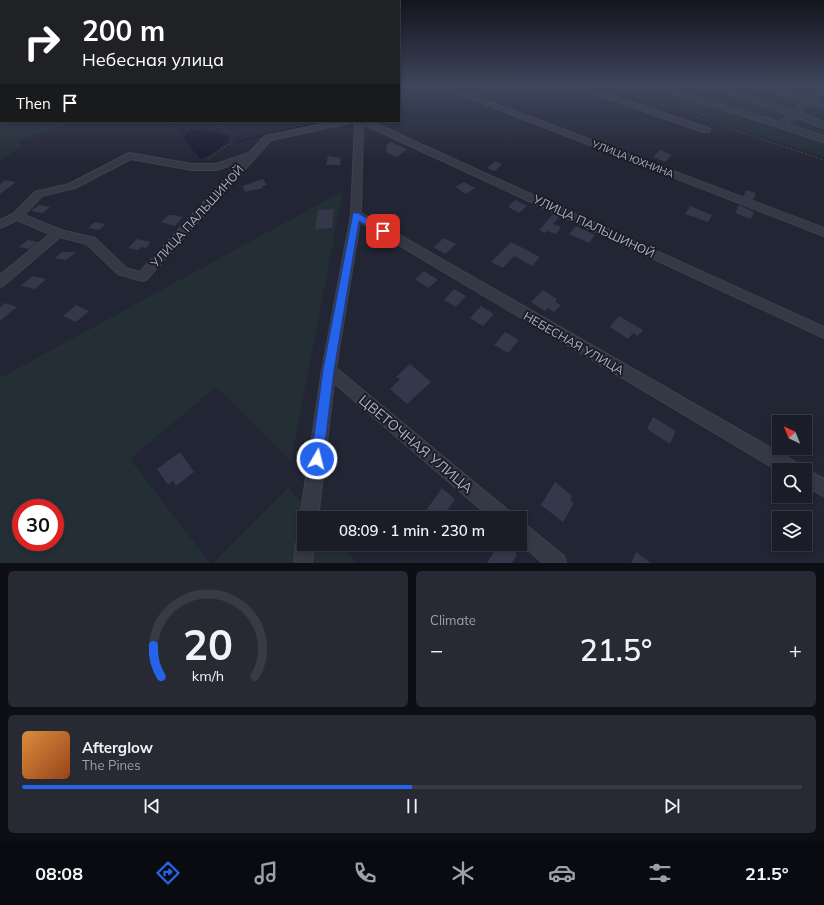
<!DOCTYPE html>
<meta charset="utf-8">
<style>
:root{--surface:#1a1c27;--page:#272933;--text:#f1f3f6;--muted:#9fa1a7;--line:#383a44;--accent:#2563eb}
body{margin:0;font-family:Mulish,sans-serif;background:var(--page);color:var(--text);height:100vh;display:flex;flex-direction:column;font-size:15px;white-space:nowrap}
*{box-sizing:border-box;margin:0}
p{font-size:13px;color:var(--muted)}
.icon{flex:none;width:22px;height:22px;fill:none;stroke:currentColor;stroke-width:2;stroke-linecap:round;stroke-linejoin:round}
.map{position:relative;height:563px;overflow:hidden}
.panel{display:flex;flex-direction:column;gap:8px;padding:8px;background:#0e0f15;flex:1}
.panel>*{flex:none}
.guide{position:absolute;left:0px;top:0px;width:400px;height:122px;box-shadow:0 2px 6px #0003,0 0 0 1px var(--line);background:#202124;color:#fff;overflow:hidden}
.needle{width:26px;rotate:317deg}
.tools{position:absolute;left:772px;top:415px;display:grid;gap:8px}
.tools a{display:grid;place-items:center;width:40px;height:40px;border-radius:0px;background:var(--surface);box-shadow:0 2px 6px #0003,0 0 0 1px var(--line);font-size:20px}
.speed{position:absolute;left:12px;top:499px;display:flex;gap:8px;font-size:20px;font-weight:700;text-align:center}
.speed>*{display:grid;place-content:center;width:52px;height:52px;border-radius:50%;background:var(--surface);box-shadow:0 2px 6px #0003,0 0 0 1px var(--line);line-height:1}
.speed .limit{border:6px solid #d22;background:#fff;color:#111}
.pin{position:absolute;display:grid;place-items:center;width:34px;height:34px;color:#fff;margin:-17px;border-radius:8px;box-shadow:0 2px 6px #0006}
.me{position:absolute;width:44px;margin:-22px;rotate:8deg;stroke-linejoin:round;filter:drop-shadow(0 0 3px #0008)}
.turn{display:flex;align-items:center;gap:14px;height:84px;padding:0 16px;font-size:18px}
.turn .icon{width:52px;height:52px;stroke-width:2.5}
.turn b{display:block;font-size:28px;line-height:34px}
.then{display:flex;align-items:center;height:38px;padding:0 16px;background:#0003;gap:8px;font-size:15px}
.big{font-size:30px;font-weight:600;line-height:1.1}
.panel .widget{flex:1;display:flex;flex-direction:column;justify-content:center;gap:6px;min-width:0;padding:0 14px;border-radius:6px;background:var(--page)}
.panel .dial{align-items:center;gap:0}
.dial svg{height:104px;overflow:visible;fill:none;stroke:var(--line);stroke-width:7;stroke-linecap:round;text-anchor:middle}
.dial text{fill:var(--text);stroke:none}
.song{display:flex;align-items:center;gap:12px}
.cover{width:48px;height:48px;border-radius:6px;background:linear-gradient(135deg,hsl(30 70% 55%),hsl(20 70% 35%))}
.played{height:4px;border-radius:2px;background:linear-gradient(90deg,var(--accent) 50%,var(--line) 50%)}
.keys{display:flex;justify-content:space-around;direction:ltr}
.heat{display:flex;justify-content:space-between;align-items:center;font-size:22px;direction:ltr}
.panel .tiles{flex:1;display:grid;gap:8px;grid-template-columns:1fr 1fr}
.widget:last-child{grid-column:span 2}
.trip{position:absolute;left:297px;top:511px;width:230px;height:40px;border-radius:0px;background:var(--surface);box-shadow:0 2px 6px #0003,0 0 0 1px var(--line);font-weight:600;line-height:40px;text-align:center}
.menu{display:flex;height:64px;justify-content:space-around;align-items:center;background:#0a0b10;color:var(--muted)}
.menu .icon{width:28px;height:28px}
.menu .on{color:var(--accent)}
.menu b{font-size:18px;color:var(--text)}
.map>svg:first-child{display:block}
.green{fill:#242e35;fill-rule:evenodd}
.water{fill:#181b30}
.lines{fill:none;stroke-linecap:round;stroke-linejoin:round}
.stream{stroke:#181b30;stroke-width:1.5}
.building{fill:#35384a}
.minor-casing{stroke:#3f414e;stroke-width:2}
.path{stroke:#3d484d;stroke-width:1;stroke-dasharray:2 2;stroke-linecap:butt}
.minor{fill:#353845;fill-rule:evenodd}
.route{fill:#2563eb;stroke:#184099}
.labels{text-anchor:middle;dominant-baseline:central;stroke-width:4;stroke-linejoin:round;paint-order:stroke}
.far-street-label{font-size:10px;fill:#b0b2c1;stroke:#1b1d29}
.street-label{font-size:12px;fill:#b0b2c1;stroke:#1b1d29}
.near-street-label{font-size:14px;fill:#b0b2c1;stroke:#1b1d29}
</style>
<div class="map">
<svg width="824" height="563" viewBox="0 0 824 563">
<rect width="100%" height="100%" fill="#222534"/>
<g class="green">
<polygon points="0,86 1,121 76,121 17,142 22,146 0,161"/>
<polygon points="610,86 824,86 824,157"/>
<path d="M343,191l-52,270 -75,-74 -86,72 80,104h-210v-185zM21,508h34v34h-34z"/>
<polygon points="288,488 315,518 304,518 304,544 339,544 356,563 213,563"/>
</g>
<polygon class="water" points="190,129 216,132 229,137 229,141 211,154 200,159 184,139"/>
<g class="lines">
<g class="stream">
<polyline points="170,121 189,135"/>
<polyline points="237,142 322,121"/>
</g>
</g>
<g class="building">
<polygon points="391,142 407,149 397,157 386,152 387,145"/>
<polygon points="660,150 672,155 665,162 653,157"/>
<polygon points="328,156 341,158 340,165 326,165"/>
<polygon points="495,161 502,164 495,171 487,168"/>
<polygon points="263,179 267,185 262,186 263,188 245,192 243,186"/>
<polygon points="5,180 16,182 0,194 0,184"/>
<polygon points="464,182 475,188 466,194 455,187"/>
<polygon points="747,190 756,193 753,200 743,196"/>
<polygon points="515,200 527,206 519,213 508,207"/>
<polygon points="39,205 50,207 43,213 31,211"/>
<polygon points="739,205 754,212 751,219 735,213"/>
<polygon points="690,206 712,215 708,222 685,214"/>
<polygon points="334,209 332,228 315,229 318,210"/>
<polygon points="553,214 559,217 553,224 561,227 556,234 547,231 545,233 539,230"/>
<polygon points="169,215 172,215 183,217 175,226 161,222"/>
<polygon points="95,222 105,224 99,230 88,228"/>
<polygon points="576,226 595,235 589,243 569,234"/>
<polygon points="444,238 456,244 445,254 433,247"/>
<polygon points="137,239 151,242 146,248 141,247 138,250 128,248"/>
<polygon points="28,240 38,242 29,249 19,247"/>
<polygon points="511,242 540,257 532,266 514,256 503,268 491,262"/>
<polygon points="62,252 76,252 66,260 55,258"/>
<polygon points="424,271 438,280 428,288 415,279"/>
<polygon points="32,276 46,279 35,289 21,286"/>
<polygon points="454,289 466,296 456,307 444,300"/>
<polygon points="543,290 557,299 555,302 561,305 554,312 548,308 545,311 531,302"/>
<polygon points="5,303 17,307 0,321 0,307"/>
<polygon points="76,305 89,311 76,322 63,316"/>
<polygon points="481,306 494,314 483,326 470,318"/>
<polygon points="619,316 643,330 638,336 633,333 628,339 610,327"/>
<polygon points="505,332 519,340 508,353 494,345"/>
<polygon points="410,364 431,382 407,404 390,389 400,379 396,377"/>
<polygon points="653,417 676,431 670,444 647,429"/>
<polygon points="180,452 194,472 176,486 173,480 168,485 157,469"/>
<polygon points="555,482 572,496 570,500 574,503 563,522 541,505"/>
<polygon points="442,488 455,499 442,518 437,518 427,509"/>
<polygon points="499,544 505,544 517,554 512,563 487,563"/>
<polygon points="636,552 651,563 631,563"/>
</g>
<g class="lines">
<g class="minor-casing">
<g id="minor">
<polygon points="405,86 413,86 406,96 399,98 399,93"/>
<polygon points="438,86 448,86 824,228 824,236"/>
<polygon points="573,86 583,86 709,128 710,130 709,132 703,132"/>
<polygon points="651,86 661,86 779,122 788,115 711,86 721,86 792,111 804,102 761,88 761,86 770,86 808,98 824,87 824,93 815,100 824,103 824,108 810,104 799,113 824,122 824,128 795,117 786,124 824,136 824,142"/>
<path d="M338,121h16l-4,2 -79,17 -125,140 -4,1 -24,-7 -31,-30 -27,-7 -56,48 -4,2v-12l50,-41 -33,-14 -17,8v-8l13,-6 22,-22 34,-8 58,-30 3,-1 62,11h24l33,-11 16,-17zM131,159l61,11h25l23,-8 -100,110 -14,-4 -31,-30 -34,-8 -37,-15 18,-19 33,-8z"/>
<polygon points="355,121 370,121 824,327 824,338 363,124 361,213 799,464 801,470 779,471 360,222 336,368 510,512 513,518 491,518 334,383 318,518 304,518 304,525 303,524 300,518 322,370 351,215"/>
<polygon points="805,469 824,479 824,496 805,486 805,470 802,470"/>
<polygon points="520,522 526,525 564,556 566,563 543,563 520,543"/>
<polygon points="304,535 304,544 314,544 312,563 294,563 296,544 299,538"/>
</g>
</g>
<g class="path">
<polyline points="604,86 824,160"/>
<polyline points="208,159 232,142 232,134 212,121"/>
</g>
<use href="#minor" class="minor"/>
</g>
<linearGradient id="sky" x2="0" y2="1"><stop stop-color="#13141d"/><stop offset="0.52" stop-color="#3e465c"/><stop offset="1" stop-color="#3e465c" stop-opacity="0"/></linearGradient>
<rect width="824" height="164" fill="url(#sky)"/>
<polygon class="route" points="353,213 358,213 387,231 386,233 380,233 359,221 334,370 323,459 321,463 317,465 312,463 311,459 323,370"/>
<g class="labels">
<g class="far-street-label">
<text transform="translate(633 159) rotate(21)">УЛИЦА ЮХНИНА</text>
</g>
<g class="street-label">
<text transform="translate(197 216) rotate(-48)">УЛИЦА ПАЛЬШИНОЙ</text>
<text transform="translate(594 226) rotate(25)">УЛИЦА ПАЛЬШИНОЙ</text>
<text transform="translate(574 343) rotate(30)">НЕБЕСНАЯ УЛИЦА</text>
</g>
<g class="near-street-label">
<text transform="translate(416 444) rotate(40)">ЦВЕТОЧНАЯ УЛИЦА</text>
</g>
</g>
</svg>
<div class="tools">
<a><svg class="needle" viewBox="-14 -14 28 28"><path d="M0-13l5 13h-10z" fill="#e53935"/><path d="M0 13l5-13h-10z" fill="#9fa1a7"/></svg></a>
<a><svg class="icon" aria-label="search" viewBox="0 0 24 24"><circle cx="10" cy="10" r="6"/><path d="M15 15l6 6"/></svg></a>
<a><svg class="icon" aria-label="layers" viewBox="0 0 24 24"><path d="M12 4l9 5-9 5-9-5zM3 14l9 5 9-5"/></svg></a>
</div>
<div class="speed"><div class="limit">30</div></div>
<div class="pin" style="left:383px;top:231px;background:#d93025"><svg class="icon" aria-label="arrive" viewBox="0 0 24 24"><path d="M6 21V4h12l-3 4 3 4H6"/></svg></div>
<svg class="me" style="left:317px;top:459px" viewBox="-20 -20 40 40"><circle r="17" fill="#2563eb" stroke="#fff" stroke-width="3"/><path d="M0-11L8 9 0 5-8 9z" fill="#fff"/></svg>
<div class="trip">08:09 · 1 min · 230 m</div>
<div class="guide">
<div class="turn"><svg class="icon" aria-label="right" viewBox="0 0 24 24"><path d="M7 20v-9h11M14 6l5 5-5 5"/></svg><div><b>200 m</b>Небесная улица</div></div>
<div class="then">Then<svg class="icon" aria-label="arrive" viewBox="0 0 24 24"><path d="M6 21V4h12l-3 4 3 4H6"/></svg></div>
</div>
</div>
<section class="panel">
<div class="tiles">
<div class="widget dial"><svg viewBox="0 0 100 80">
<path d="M14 69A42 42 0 1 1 86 69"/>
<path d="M14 69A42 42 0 0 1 8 45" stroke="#2563eb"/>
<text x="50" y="56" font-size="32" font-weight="700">20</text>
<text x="50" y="72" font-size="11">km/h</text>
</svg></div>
<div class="widget"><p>Climate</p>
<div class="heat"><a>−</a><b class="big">21.5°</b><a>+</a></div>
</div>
<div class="widget">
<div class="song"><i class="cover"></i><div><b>Afterglow</b><p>The Pines</p></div></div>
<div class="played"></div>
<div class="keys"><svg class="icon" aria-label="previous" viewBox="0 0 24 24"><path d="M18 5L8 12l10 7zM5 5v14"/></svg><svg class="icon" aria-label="pause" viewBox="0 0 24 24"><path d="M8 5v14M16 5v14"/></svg><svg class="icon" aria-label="next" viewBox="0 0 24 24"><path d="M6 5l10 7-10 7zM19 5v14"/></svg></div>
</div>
</div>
</section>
<nav class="menu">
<b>08:08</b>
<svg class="icon on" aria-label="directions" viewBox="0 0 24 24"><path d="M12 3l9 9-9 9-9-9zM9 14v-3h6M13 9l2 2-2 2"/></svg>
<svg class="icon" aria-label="music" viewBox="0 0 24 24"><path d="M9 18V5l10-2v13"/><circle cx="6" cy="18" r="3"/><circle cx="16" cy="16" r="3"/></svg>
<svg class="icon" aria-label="phone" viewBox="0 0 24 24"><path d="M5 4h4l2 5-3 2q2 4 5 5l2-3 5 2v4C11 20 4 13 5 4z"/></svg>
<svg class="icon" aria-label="climate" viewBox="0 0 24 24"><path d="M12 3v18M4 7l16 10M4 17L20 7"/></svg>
<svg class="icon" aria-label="car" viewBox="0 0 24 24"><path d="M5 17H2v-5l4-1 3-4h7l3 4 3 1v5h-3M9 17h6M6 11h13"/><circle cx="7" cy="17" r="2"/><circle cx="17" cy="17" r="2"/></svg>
<svg class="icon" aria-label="filters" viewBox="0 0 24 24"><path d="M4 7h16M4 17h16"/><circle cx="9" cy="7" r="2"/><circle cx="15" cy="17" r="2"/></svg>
<b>21.5°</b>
</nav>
